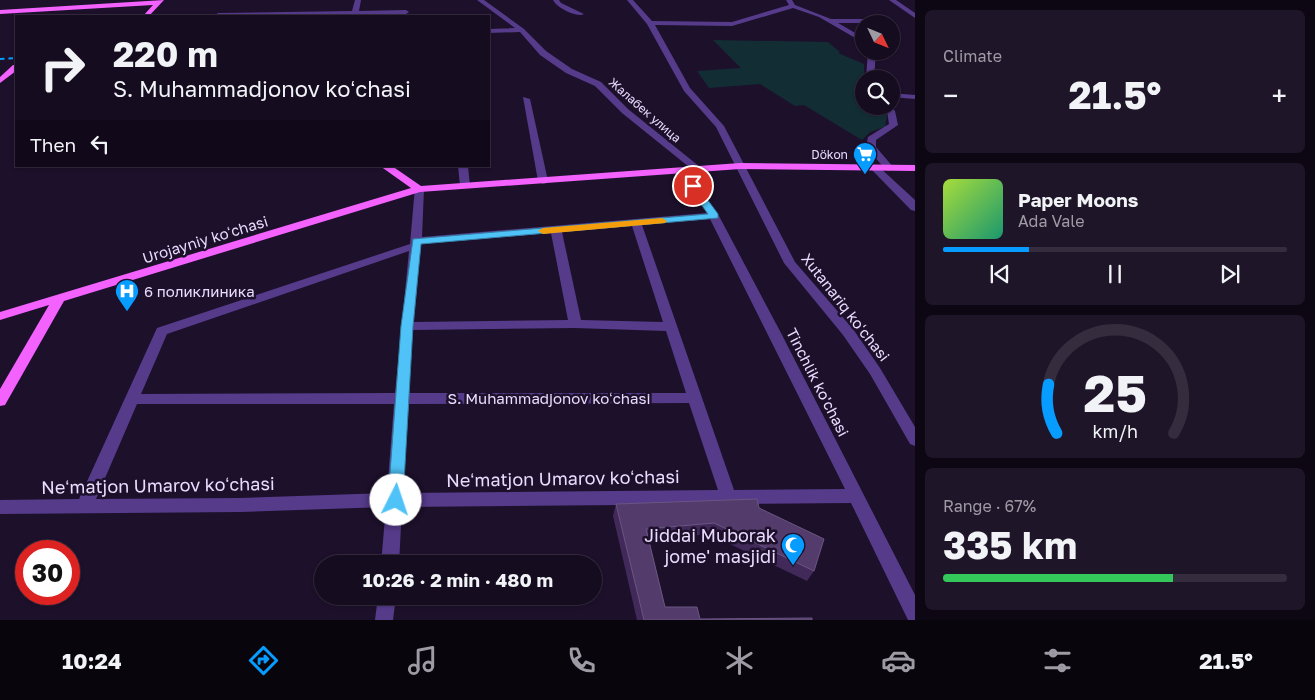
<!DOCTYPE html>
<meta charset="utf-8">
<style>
:root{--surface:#160c20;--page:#1f1529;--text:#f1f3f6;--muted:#9e9ba5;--line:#352c3e;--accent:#079cff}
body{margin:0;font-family:"Golos Text",sans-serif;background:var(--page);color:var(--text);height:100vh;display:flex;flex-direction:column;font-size:19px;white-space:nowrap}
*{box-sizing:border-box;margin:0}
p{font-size:16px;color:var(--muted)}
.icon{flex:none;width:28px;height:28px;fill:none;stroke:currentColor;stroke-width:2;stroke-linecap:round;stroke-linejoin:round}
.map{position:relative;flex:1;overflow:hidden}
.sheet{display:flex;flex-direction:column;gap:10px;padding:10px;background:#0c0712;width:400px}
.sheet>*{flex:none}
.hud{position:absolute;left:15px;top:15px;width:475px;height:152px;border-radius:0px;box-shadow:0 1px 4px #0004,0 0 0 1px var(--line);background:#160c20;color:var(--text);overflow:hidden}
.needle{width:32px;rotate:133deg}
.controls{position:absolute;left:855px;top:15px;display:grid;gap:10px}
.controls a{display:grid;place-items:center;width:45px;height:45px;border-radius:50%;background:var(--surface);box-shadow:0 1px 4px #0004,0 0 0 1px var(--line);font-size:25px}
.speed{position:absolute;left:15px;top:540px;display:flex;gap:10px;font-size:25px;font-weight:700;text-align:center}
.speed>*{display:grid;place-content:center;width:65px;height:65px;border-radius:50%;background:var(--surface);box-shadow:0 1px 4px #0004,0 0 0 1px var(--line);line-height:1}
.speed .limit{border:8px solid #d22;background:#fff;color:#111}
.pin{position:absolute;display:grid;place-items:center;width:42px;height:42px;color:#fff;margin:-21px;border:2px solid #fff;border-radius:50%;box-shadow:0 1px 5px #0007}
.me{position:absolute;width:55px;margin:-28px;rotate:4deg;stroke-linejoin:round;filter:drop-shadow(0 0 4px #0008)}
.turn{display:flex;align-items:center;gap:18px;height:105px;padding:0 15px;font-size:22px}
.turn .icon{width:65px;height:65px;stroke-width:2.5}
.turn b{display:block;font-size:35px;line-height:42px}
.then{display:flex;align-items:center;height:48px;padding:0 15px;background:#0003;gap:10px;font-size:19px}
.big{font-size:38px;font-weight:700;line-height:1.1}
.sheet .card{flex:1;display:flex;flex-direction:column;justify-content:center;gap:8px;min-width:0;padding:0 18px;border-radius:8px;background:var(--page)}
.sheet .dial{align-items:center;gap:0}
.dial svg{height:130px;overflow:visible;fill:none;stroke:var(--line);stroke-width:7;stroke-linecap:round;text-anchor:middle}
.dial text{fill:var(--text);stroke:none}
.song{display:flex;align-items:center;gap:15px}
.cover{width:60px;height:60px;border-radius:8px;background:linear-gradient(135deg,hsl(80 70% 55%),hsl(160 70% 35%))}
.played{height:5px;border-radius:2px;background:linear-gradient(90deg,var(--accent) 25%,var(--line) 25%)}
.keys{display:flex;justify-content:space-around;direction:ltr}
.heat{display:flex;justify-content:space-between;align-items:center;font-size:28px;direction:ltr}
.charge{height:8px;border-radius:4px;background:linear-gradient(90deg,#34c759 67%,var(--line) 0)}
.trip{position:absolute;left:314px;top:555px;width:288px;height:50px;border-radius:25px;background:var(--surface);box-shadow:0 1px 4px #0004,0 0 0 1px var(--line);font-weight:700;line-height:50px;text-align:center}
.tabs{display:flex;height:80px;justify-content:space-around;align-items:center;background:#09050d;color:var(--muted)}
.tabs .icon{width:35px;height:35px}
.tabs .on{color:var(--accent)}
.tabs b{font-size:22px;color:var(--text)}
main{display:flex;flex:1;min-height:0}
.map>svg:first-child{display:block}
.green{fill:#132d35}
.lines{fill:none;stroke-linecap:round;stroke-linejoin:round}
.minor{fill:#563b8b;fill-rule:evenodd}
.major{fill:#f362ff;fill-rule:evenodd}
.rail{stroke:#079cff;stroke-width:2;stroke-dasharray:4.5 4;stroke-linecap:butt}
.wall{fill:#412959}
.building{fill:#533c6b;stroke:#6b5582}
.route{fill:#4fc3f7;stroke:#337fa1}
.slow{fill:#f59e0b}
.labels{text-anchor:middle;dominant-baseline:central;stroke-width:5;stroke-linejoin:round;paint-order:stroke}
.far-street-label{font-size:12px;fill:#eadbff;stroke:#1d102b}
.far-poi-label{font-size:12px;fill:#eadbff;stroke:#1d102b;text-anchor:end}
.street-label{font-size:15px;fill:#eadbff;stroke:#1d102b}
.poi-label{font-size:15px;fill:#eadbff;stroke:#1d102b;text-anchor:start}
.near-street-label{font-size:18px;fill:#eadbff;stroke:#1d102b}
.near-poi-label{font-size:18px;fill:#eadbff;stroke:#1d102b;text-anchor:end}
</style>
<main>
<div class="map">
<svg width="915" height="620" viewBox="0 0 915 620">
<rect width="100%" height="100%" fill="#1d102b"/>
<polygon class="green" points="713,40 828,42 840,52 838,53 864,64 864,106 879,106 887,115 885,127 870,132 862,140 804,105 795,106 760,84 709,88 697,71 741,68"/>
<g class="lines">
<g class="minor">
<polygon points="355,0 361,0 359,11 406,10 409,12 406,14 214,16 218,13 352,11"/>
<polygon points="477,0 484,0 524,29 546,51 572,69 601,82 628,109 700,167 700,171 694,171 622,113 595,86 566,73 540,55 520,32 489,33 489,29 515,28"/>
<path d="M553,0h6l2,3 23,11c-7,4 -27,-6 -31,-14z"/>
<polygon points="627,0 633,0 652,21 732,22 789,5 786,0 792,0 795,5 831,19 885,19 888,21 885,23 838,23 864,38 864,43 819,17 793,8 732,26 655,25 690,88 724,126 795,262 853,329 880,368 915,427 915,446 910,444 870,374 843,335 784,263 716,127 684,91 647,24"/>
<polygon points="889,0 896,0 915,13 915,18"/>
<polygon points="868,51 876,51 874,79 866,79"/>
<polygon points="891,93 915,95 915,99 891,97"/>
<polygon points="523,97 530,99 548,181 547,183 543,184 538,181"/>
<polygon points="883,106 891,106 895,111 898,125 876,140 876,147 894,168 889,171 886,170 866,147 868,137 889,124 887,111"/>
<polygon points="875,165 878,166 915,200 915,211 911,210 872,170 872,166"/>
<polygon points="458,166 468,166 470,186 469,188 461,188 460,186"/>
<path d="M682,168l3,1 34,47 62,117 134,262v25h-7l-57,-117 -449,4 -3,57h-18l5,-57 -146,5 -240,2v-14l79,-1 78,-171 253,-84 5,-57h8l1,2 -2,48 285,-24 -30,-42zM710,219l135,270 -111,1 -92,-265zM632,226l31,96 -82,-2 -19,-88zM551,233l17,87 -154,2 7,-78zM409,251l-14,142 -254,1 26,-60zM575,328l91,3 20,62h-277l4,-63zM689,403l29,87 -315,3 6,-89zM137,404h257l-7,89 -147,5 -144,1z"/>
<polygon points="378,596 396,596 393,620 375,620"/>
</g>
<g class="major">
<polygon points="164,0 149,16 143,16 153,5 0,14 0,10"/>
<polygon points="13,65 16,65 16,71 0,83 0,77"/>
<polygon points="740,163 915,165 915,171 740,169 420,192 64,301 5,405 0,406 0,389 49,305 0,320 0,312 411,188 380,166 392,166 421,186"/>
</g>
<polyline class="rail" points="0,59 16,58"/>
</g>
<polygon class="wall" points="616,504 759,508 814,571 807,581 709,534 649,540 665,607 700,619 812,620 637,620 613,516"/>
<polygon class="building" points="757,499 759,508 824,539 814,571 714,523 646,529 665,607 697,607 700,619 812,618 812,620 644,620 616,504"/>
<polygon class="route" points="693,183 696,184 718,214 718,218 421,244 413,326 403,500 401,504 396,506 390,504 388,500 401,326 413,239 708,214 688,186"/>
<polygon class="slow" points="662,218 667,221 665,223 543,234 538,231 543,228"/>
<defs>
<g id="supermarket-pin" transform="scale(1.25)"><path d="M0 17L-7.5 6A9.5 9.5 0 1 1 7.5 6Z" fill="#079cff" stroke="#1d102b"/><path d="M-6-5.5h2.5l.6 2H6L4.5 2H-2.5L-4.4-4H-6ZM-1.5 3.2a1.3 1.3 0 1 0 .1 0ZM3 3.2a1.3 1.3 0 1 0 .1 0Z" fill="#fff"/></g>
<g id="hospital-pin" transform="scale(1.25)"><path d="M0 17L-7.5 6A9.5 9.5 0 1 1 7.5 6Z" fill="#079cff" stroke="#1d102b"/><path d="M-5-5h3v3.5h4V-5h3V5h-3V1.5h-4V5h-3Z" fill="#fff"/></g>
<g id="mosque-pin" transform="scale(1.25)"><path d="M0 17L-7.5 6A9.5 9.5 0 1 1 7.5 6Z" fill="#079cff" stroke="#1d102b"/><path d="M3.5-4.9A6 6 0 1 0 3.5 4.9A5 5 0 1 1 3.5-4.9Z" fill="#fff"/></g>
</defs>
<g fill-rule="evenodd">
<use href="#supermarket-pin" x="865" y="154"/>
<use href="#hospital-pin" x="127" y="291"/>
<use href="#mosque-pin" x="793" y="545"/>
</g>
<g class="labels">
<g class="far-street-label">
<text transform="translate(645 110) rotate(41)">Жалабек улица</text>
</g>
<g class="far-poi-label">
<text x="848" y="154">Dökon</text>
</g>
<g class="street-label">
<text transform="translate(205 239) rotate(-17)">Urоjayniy koʻchasi</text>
<text transform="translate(846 307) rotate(52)">Xutanariq koʻchasi</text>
<text transform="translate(818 382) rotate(63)">Tinchlik ko'chasi</text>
<text x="549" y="398">S. Muhammadjonov koʻchasi</text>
</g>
<g class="poi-label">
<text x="144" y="291">6 поликлиника</text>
</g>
<g class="near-street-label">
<text transform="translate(563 478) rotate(-1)">Neʻmatjon Umarov koʻchasi</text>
<text transform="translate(158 485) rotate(-1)">Neʻmatjon Umarov koʻchasi</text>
</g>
<g class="near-poi-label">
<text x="776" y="535">Jiddai Muborak<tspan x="776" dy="21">jome' masjidi</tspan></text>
</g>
</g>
</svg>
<div class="controls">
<a><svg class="needle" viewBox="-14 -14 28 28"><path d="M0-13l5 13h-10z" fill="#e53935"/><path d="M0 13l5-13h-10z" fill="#9e9ba5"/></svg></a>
<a><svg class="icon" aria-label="search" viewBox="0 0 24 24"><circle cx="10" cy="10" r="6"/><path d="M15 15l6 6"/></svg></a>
</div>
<div class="speed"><div class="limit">30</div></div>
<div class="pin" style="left:693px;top:186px;background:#d93025"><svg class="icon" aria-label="arrive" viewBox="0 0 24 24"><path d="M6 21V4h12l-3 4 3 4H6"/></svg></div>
<svg class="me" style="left:396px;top:500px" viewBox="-20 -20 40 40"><circle r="19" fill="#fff"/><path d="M0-13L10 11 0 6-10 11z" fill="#4fc3f7"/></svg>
<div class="trip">10:26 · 2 min · 480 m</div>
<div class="hud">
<div class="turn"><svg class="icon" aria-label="right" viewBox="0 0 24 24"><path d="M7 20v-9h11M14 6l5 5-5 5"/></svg><div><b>220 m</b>S. Muhammadjonov koʻchasi</div></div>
<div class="then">Then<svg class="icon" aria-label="left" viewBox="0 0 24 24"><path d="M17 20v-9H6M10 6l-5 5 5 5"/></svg></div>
</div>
</div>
<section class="sheet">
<div class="card"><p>Climate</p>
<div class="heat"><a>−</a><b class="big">21.5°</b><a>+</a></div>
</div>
<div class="card">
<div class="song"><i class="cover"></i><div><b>Paper Moons</b><p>Ada Vale</p></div></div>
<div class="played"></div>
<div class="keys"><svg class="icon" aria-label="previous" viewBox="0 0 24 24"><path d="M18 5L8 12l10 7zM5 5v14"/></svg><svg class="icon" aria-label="pause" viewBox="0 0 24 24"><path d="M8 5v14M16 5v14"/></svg><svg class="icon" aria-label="next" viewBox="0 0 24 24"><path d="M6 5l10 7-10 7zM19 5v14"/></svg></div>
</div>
<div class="card dial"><svg viewBox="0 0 100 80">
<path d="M14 69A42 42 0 1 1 86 69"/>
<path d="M14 69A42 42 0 0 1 9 39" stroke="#079cff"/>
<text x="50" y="56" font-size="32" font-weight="700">25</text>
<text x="50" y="72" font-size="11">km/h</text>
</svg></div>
<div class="card"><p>Range · 67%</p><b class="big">335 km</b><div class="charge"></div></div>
</section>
</main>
<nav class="tabs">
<b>10:24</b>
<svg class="icon on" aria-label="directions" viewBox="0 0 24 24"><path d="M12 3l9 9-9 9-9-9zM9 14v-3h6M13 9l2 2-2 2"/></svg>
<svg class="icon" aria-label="music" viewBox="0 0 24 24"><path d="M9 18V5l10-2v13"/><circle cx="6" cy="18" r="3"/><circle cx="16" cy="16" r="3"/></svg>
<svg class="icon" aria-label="phone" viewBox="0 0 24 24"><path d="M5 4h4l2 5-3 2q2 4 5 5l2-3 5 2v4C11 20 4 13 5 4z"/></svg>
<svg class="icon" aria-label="climate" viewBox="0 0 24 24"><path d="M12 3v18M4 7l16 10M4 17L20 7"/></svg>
<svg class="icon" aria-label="car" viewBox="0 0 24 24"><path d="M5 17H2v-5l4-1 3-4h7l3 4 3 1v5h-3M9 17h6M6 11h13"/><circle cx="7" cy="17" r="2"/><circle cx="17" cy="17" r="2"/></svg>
<svg class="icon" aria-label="filters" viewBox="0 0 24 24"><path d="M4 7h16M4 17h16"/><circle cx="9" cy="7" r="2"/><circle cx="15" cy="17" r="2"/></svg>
<b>21.5°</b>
</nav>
